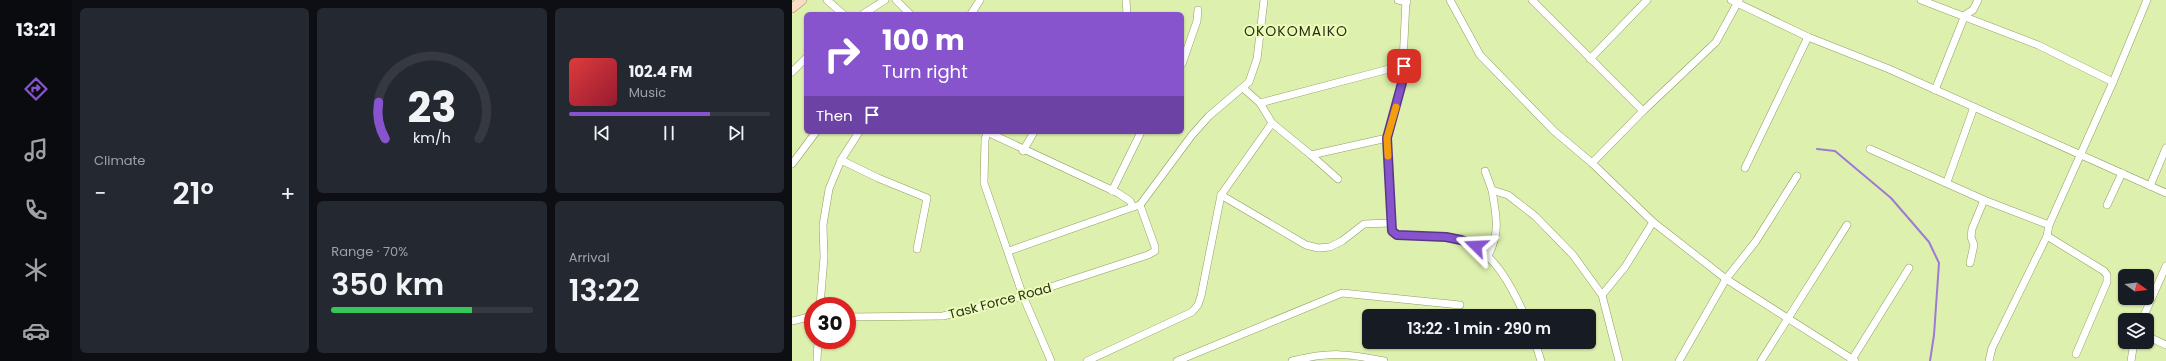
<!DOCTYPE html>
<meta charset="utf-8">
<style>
:root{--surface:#171b24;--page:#242831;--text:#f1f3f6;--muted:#9ea1a6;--line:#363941;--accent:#8754cd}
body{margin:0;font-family:Poppins,sans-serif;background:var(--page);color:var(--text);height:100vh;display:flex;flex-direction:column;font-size:15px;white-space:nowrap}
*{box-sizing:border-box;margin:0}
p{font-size:13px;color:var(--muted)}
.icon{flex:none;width:22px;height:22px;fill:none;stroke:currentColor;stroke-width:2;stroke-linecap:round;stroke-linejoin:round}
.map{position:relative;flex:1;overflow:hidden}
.panel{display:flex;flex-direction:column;gap:8px;padding:8px;background:#0d0f14;width:720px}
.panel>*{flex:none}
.hud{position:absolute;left:12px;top:12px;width:380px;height:122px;border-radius:6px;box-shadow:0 1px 3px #0004;background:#8754cd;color:#fff;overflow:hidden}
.needle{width:26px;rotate:105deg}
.tools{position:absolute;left:1326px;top:269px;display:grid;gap:8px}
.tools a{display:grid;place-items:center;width:36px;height:36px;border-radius:6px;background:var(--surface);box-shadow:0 1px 3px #0004;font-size:20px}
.speed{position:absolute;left:12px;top:297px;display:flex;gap:8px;font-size:20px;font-weight:700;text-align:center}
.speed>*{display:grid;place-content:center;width:52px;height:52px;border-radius:50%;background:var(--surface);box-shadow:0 1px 3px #0004;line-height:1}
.speed .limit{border:6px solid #d22;background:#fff;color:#111}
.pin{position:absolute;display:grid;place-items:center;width:34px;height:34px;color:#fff;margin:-17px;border-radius:8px;box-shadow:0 2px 6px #0006}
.me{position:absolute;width:44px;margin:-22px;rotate:291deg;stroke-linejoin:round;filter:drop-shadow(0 0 3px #0008)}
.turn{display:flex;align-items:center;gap:14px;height:84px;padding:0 12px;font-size:18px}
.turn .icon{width:52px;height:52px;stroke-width:2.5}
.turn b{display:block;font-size:28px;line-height:34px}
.then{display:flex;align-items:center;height:38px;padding:0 12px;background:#0003;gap:8px;font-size:15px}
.big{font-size:30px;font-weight:600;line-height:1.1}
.panel .tile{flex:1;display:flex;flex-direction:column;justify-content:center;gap:6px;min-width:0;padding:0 14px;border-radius:6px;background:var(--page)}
.panel .dial{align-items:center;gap:0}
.dial svg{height:104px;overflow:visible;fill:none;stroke:var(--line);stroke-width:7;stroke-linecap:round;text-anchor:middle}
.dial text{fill:var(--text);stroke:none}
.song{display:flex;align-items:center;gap:12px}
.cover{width:48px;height:48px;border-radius:6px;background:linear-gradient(135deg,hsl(0 70% 55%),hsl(350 70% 35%))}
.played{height:4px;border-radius:2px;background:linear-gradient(90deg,var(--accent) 70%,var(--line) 70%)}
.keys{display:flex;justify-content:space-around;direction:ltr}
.heat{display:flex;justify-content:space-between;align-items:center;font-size:22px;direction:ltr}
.charge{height:6px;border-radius:3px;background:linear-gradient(90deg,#34c759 70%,var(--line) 0)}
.panel .tiles{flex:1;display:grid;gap:8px;grid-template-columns:repeat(3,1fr)}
.tile:first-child{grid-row:span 2}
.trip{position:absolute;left:570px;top:309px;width:234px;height:40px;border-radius:6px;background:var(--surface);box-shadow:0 1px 3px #0004;font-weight:600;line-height:40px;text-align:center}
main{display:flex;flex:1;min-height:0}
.tab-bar{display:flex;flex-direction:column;width:72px;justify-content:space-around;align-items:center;background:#090b0e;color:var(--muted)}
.tab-bar .icon{width:28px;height:28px}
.tab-bar .on{color:var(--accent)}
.tab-bar b{font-size:18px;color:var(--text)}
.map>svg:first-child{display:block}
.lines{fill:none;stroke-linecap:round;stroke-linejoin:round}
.stream{stroke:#9d7bd5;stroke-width:2}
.minor-casing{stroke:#909f60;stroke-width:8}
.major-casing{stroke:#af906c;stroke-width:10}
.minor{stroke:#fff;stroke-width:7}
.major{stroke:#fadbc3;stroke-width:9}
.route-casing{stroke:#583785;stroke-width:10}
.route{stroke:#8754cd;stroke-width:7}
.slow{stroke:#f59e0b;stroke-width:7}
.labels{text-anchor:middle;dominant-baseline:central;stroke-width:4;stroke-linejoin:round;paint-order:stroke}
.street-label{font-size:13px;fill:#2a3016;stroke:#ecfdba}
.neighbourhood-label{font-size:14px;letter-spacing:1px;fill:#2a3016;stroke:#ecfdba}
</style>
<main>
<nav class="tab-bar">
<b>13:21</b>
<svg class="icon on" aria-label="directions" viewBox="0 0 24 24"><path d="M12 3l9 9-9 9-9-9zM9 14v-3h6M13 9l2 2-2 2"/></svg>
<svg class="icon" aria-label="music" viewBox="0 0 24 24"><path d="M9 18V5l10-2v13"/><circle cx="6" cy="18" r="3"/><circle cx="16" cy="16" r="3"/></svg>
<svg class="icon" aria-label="phone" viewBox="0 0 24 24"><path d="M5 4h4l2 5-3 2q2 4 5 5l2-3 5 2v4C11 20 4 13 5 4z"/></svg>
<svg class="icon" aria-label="climate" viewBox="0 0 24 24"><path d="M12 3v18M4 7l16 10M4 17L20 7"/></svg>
<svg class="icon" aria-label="car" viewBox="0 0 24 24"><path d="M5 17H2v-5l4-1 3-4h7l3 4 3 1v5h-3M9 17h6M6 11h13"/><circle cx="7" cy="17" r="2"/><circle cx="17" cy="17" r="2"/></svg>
</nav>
<section class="panel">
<div class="tiles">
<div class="tile"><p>Climate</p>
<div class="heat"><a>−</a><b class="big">21°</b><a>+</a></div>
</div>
<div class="tile dial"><svg viewBox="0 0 100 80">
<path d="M14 69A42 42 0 1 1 86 69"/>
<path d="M14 69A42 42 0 0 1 9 41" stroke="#8754cd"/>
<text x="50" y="56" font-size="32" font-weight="700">23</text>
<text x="50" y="72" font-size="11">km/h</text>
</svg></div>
<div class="tile">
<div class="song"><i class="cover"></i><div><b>102.4 FM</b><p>Music</p></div></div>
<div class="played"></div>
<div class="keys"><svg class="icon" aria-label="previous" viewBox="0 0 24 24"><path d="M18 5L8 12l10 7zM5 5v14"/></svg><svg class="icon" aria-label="pause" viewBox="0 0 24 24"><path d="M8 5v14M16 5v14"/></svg><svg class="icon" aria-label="next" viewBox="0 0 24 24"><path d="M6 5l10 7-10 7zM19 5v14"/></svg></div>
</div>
<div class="tile"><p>Range · 70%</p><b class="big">350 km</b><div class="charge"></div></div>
<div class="tile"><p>Arrival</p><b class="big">13:22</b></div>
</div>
</section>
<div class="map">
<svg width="1374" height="361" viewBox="0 0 1374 361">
<rect width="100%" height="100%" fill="#def0ad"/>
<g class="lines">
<polyline class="stream" points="1025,149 1043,151 1099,198 1137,242 1147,263 1142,335 1138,361"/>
<g class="minor-casing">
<g id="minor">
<polyline points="35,0 51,14"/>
<polyline points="104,0 118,14"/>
<polyline points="334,0 335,14"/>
<polyline points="606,0 615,2"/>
<path d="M614,0l-4,83 -15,55 5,93 5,4c21,2 45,-1 65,5 32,11 50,47 63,76"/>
<polyline points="658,0 688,55 762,131 800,163 861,222 934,279 1063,361"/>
<polyline points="740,0 851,111"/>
<polyline points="939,0 1016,37 1097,69 1374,193"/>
<polyline points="1129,0 1246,45 1321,82"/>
<polyline points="71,14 93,0"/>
<polyline points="179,14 188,0"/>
<polyline points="798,59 855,0"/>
<polyline points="390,64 405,21 406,10"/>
<polyline points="0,72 14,58"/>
<polyline points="451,88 468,103 480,123 519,155 595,138"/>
<polyline points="1143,90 1173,15 1181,10 1186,0"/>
<polyline points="468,103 612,65"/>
<polyline points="195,132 193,140 192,183 231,296 259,361"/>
<polyline points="1078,149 1192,200 1257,225"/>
<polyline points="231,151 242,132"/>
<polyline points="519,155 546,179"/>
<polyline points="49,160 86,178 135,198 125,249"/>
<polyline points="800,163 851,111 924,42 947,0"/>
<polyline points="0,164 24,132"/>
<polyline points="953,168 1016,37"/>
<polyline points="693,171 700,190 716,195 743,216 781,255 810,295 827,361"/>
<polyline points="1155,182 1182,107"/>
<polyline points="1358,186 1374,148"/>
<polyline points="320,191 349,132"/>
<polyline points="429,195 514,245 526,248 538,247 550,241 572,224 598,223"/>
<polyline points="348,205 400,135 417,116 457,82 465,59 472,0"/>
<polyline points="1315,205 1330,173"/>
<polyline points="1255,236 1312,271 1315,275 1315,282 1284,354"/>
<polyline points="217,251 341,207"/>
<path d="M696,256c13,-25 8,-40 4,-66"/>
<polyline points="1178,263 1182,245 1179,237 1180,229 1192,200"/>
<polyline points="810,295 833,267 861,222"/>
<polyline points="28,306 32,257 31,225 37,189 49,160 67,132"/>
<polyline points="55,317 151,316 231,296 356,255 363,251 363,247 348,205 341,207 338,201 326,193 195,132"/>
<polyline points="1350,320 1374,266"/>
<polyline points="0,321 21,316"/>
<polyline points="1355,336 1374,345"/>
<polyline points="743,342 749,361"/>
<polyline points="25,361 26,340"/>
<polyline points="295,361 400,312 406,305 409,296 429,195 480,123"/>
<polyline points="385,361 550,293 668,305"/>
<path d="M500,361c37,-9 55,-8 92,0"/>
<polyline points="887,361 934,279 964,241 1005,176"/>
<polyline points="969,361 1055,225"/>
<polyline points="1059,361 1117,268"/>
<polyline points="1197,361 1200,348 1255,236 1257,225 1321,82 1355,0"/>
<polyline points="1339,361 1342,342"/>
</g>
</g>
<g class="major-casing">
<polyline id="major" points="0,8 10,0"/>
</g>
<use href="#minor" class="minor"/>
<use href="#major" class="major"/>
</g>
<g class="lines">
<g class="route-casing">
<polyline id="route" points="612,66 610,83 595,138 600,231 605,235 654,237 669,240 684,246"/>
</g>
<use href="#route" class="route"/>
<polyline class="slow" points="596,156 595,138 604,107"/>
</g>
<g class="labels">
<g class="street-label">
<text transform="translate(208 301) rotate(-15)">Task Force Road</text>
</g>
<g class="neighbourhood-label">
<text x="504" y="31">OKOKOMAIKO</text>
</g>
</g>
</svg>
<div class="tools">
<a><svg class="needle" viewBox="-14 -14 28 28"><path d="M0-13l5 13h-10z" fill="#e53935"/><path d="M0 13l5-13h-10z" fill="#9ea1a6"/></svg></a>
<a><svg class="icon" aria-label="layers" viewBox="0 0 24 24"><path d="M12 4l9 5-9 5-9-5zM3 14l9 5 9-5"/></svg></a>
</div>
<div class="speed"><div class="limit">30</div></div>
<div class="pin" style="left:612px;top:66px;background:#d93025"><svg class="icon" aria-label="arrive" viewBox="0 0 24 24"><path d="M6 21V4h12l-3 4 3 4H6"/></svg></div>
<svg class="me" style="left:684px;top:246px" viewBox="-20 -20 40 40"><path d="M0-17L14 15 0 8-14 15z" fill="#8754cd" stroke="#fff" stroke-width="4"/></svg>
<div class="trip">13:22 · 1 min · 290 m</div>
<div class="hud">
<div class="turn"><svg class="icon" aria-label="right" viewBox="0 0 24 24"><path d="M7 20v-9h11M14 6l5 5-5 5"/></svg><div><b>100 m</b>Turn right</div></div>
<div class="then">Then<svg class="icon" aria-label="arrive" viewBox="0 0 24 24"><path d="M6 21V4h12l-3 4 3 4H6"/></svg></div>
</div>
</div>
</main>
